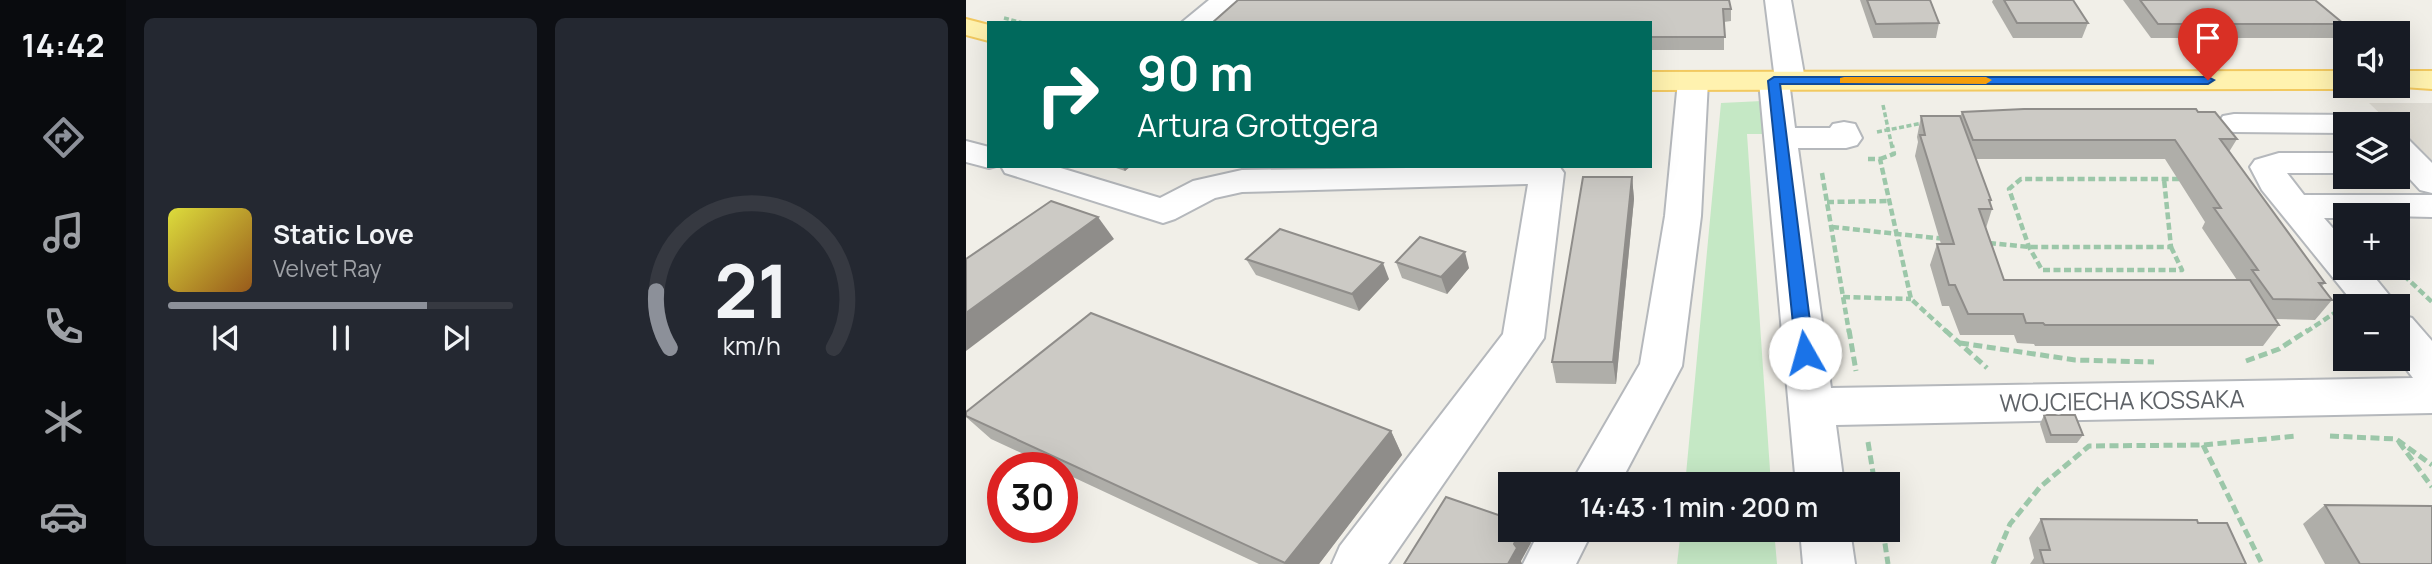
<!DOCTYPE html>
<html lang="pl">
<meta charset="utf-8">
<style>
:root{--surface:#171b24;--page:#242831;--text:#f1f3f6;--muted:#9ea1a6;--line:#363941;--accent:#8c9099}
body{margin:0;font-family:Manrope,sans-serif;background:var(--page);color:var(--text);height:100vh;display:flex;flex-direction:column;font-size:26px;white-space:nowrap}
*{box-sizing:border-box;margin:0}
p{font-size:23px;color:var(--muted)}
.icon{flex:none;width:38px;height:38px;fill:none;stroke:currentColor;stroke-width:2;stroke-linecap:round;stroke-linejoin:round}
.map{position:relative;flex:1;overflow:hidden}
.panel{display:flex;flex-direction:column;gap:18px;padding:18px;background:#0d0f14;width:840px}
.panel>*{flex:none}
.hud{position:absolute;left:21px;top:21px;width:665px;height:147px;border-radius:0px;box-shadow:0 7px 28px #0002;background:#00695c;color:#fff;overflow:hidden}
.controls{position:absolute;left:1367px;top:21px;display:grid;gap:14px}
.controls a{display:grid;place-items:center;width:77px;height:77px;border-radius:0px;background:var(--surface);box-shadow:0 7px 28px #0002;font-size:35px}
.speed{position:absolute;left:21px;top:452px;display:flex;gap:14px;font-size:35px;font-weight:700;text-align:center}
.speed>*{display:grid;place-content:center;width:91px;height:91px;border-radius:50%;background:var(--surface);box-shadow:0 7px 28px #0002;line-height:1}
.speed .limit{border:10px solid #d22;background:#fff;color:#111}
.pin{position:absolute;display:grid;place-items:center;width:60px;height:60px;color:#fff;margin:-72px -30px;border-radius:50% 50% 50% 0;rotate:-45deg;box-shadow:0 0 7px #0007}
.pin .icon{rotate:45deg}
.me{position:absolute;width:77px;margin:-38px;rotate:353deg;stroke-linejoin:round;filter:drop-shadow(0 0 5px #0008)}
.turn{display:flex;align-items:center;gap:24px;height:147px;padding:0 35px;font-size:32px}
.turn .icon{width:91px;height:91px;stroke-width:2.5}
.turn b{display:block;font-size:49px;line-height:60px}
.panel .card{flex:1;display:flex;flex-direction:column;justify-content:center;gap:10px;min-width:0;padding:0 24px;border-radius:10px;background:var(--page)}
.panel .dial{align-items:center;gap:0}
.dial svg{height:182px;overflow:visible;fill:none;stroke:var(--line);stroke-width:7;stroke-linecap:round;text-anchor:middle}
.dial text{fill:var(--text);stroke:none}
.song{display:flex;align-items:center;gap:21px}
.cover{width:84px;height:84px;border-radius:10px;background:linear-gradient(135deg,hsl(60 70% 55%),hsl(30 70% 35%))}
.played{height:7px;border-radius:4px;background:linear-gradient(90deg,var(--accent) 75%,var(--line) 75%)}
.keys{display:flex;justify-content:space-around;direction:ltr}
.panel .tiles{flex:1;display:grid;gap:18px;grid-template-columns:repeat(2,1fr)}
.trip{position:absolute;left:532px;top:472px;width:402px;height:70px;border-radius:0px;background:var(--surface);box-shadow:0 7px 28px #0002;font-weight:600;line-height:70px;text-align:center}
main{display:flex;flex:1;min-height:0}
.dock{display:flex;flex-direction:column;width:126px;justify-content:space-around;align-items:center;background:#090b0e;color:var(--muted)}
.dock .icon{width:49px;height:49px}
.dock .selected{color:var(--accent)}
.dock b{font-size:32px;color:var(--text)}
.map>svg:first-child{display:block}
.education{fill:#e1ded6}
.green{fill:#c5e8c5}
.lines{fill:none;stroke-linecap:round;stroke-linejoin:round}
.minor-casing{stroke:#b5b8bc;stroke-width:4}
.major-casing{stroke:#f2c960;stroke-width:4}
.path-far2{stroke:#9cc7a9;stroke-width:3.5;stroke-dasharray:5 2.5;stroke-linecap:butt}
.path-far1{stroke:#9cc7a9;stroke-width:4.5;stroke-dasharray:7 3.5;stroke-linecap:butt}
.path{stroke:#9cc7a9;stroke-width:5;stroke-dasharray:9 4.5;stroke-linecap:butt}
.minor{fill:#fff;fill-rule:evenodd}
.major{fill:#fff2af;fill-rule:evenodd}
.wall{fill:#afaea9;fill-rule:evenodd}
.shaded-wall{fill:#8f8d8a}
.building{fill:#cccac5;stroke:#8f8d8a;stroke-width:2}
.route{fill:#1a73e8;stroke:#114b97;stroke-width:2}
.slow{fill:#f59e0b}
.labels{text-anchor:middle;dominant-baseline:central;stroke-width:7;stroke-linejoin:round;paint-order:stroke}
.street-label{font-size:24px;fill:#5f6368;stroke:#fff}
</style>
<main>
<nav class="dock">
<b>14:42</b>
<svg class="icon selected" aria-label="directions" viewBox="0 0 24 24"><path d="M12 3l9 9-9 9-9-9zM9 14v-3h6M13 9l2 2-2 2"/></svg>
<svg class="icon" aria-label="music" viewBox="0 0 24 24"><path d="M9 18V5l10-2v13"/><circle cx="6" cy="18" r="3"/><circle cx="16" cy="16" r="3"/></svg>
<svg class="icon" aria-label="phone" viewBox="0 0 24 24"><path d="M5 4h4l2 5-3 2q2 4 5 5l2-3 5 2v4C11 20 4 13 5 4z"/></svg>
<svg class="icon" aria-label="climate" viewBox="0 0 24 24"><path d="M12 3v18M4 7l16 10M4 17L20 7"/></svg>
<svg class="icon" aria-label="car" viewBox="0 0 24 24"><path d="M5 17H2v-5l4-1 3-4h7l3 4 3 1v5h-3M9 17h6M6 11h13"/><circle cx="7" cy="17" r="2"/><circle cx="17" cy="17" r="2"/></svg>
</nav>
<section class="panel">
<div class="tiles">
<div class="card">
<div class="song"><i class="cover"></i><div><b>Static Love</b><p>Velvet Ray</p></div></div>
<div class="played"></div>
<div class="keys"><svg class="icon" aria-label="previous" viewBox="0 0 24 24"><path d="M18 5L8 12l10 7zM5 5v14"/></svg><svg class="icon" aria-label="pause" viewBox="0 0 24 24"><path d="M8 5v14M16 5v14"/></svg><svg class="icon" aria-label="next" viewBox="0 0 24 24"><path d="M6 5l10 7-10 7zM19 5v14"/></svg></div>
</div>
<div class="card dial"><svg viewBox="0 0 100 80">
<path d="M14 69A42 42 0 1 1 86 69"/>
<path d="M14 69A42 42 0 0 1 8 44" stroke="#8c9099"/>
<text x="50" y="56" font-size="32" font-weight="700">21</text>
<text x="50" y="72" font-size="11">km/h</text>
</svg></div>
</div>
</section>
<div class="map">
<svg width="1466" height="564" viewBox="0 0 1466 564">
<rect width="100%" height="100%" fill="#f1efe8"/>
<polygon class="education" points="1403,103 1466,103 1466,164 1432,131 1432,124 1425,124"/>
<g class="green">
<polygon points="796,101 799,134 781,134 805,485 719,485 755,103"/>
<polygon points="715,530 808,530 811,564 711,564"/>
</g>
<g class="lines">
<g class="minor-casing">
<g id="minor">
<polygon points="243,0 272,0 245,23 215,23"/>
<polygon points="799,0 825,0 839,80 834,86 824,89 829,128 864,128 867,124 878,122 889,124 896,138 891,145 880,148 832,148 865,388 1447,378 1432,358 1432,314 1446,318 1466,341 1466,413 870,425 878,485 830,485 793,81 798,75 808,72"/>
<polygon points="727,72 737,75 742,81 735,216 716,366 653,485 604,485 674,364 699,216 712,81 717,75"/>
<polygon points="1268,114 1396,115 1407,117 1412,124 1379,124 1379,133 1268,132 1257,130 1252,123 1257,116"/>
<polygon points="1432,137 1443,140 1466,163 1466,193 1454,190 1432,166"/>
<polygon points="0,141 23,147 23,166 30,166 23,168 0,162"/>
<polygon points="1313,153 1379,153 1379,173 1321,173 1338,195 1466,195 1466,217 1379,215 1379,218 1358,218 1379,242 1379,268 1401,268 1432,306 1432,307 1390,306 1296,190 1284,167 1289,160"/>
<polygon points="35,166 88,166 194,198 227,181 276,170 593,166 598,173 578,338 422,564 366,564 374,546 537,334 562,184 276,192 249,198 209,219 197,223 39,173"/>
<polygon points="574,530 627,530 610,564 557,564"/>
<polygon points="834,530 884,530 889,564 837,564"/>
</g>
</g>
<g class="major-casing">
<g id="major">
<polygon points="0,19 23,25 23,41 0,35"/>
<polygon points="1379,71 1379,86 1389,86 1379,89 684,90 684,72"/>
<polygon points="1432,71 1466,71 1466,89 1422,86 1432,86"/>
</g>
</g>
<g class="path-far2">
<polyline points="38,18 57,23"/>
<polyline points="917,105 926,147"/>
<polyline points="911,132 957,123"/>
</g>
<g class="path-far1">
<polyline points="902,159 914,159 945,299 981,332"/>
<polyline points="914,159 928,154 926,145"/>
<polyline points="856,173 883,332"/>
<polyline points="861,202 923,201"/>
<polyline points="866,227 979,239"/>
<polyline points="1023,243 1063,247 1205,247 1198,179"/>
<polyline points="1205,247 1216,270 1076,270 1063,247 1043,189 1055,179 1218,179"/>
<polyline points="1430,268 1466,302"/>
<polyline points="877,297 945,299"/>
<polyline points="1340,332 1373,310"/>
</g>
<g class="path">
<polyline points="883,330 890,371"/>
<polyline points="979,330 1021,368"/>
<polyline points="994,343 1109,360 1188,362"/>
<polyline points="1280,361 1313,349 1342,330"/>
<polyline points="1364,436 1430,439 1466,465"/>
<polyline points="902,442 909,485"/>
<polyline points="1433,442 1466,487"/>
<polyline points="1237,445 1296,564"/>
<polyline points="917,530 922,564"/>
<polyline points="1027,564 1044,524 1074,487 1123,446 1237,445 1331,436"/>
</g>
<use href="#minor" class="minor"/>
<use href="#major" class="major"/>
</g>
<g class="wall">
<polygon points="272,0 765,9 765,21 758,22 758,50 684,50 684,23"/>
<polygon points="894,0 964,0 973,23 970,38 907,38"/>
<polygon points="1027,0 1107,0 1122,23 1116,38 1047,38 1026,2"/>
<polygon points="1157,0 1349,0 1378,24 1369,38 1185,38"/>
<path d="M996,112h236l39,27 -8,13 96,131 -3,3 10,14 -17,20 -40,-1 4,6 -16,21h-228l-1,-2 -17,-1 -3,-8h-54l-11,-29h-7l-12,-41 7,-21h4l-26,-88 3,-14 -1,-5 4,-21 39,1zM1010,159h189l40,63 -3,6 35,52h-233l-18,-52 6,-19 -2,-5 1,-4z"/>
<polygon points="144,166 165,166 159,171"/>
<polygon points="666,177 668,199 650,384 590,383 586,362"/>
<polygon points="280,259 423,279 393,311 290,275"/>
<polygon points="430,262 503,268 481,294 436,278"/>
<polygon points="0,412 425,431 436,455 353,564 293,564 96,472 96,467 86,467 25,439 0,417"/>
<polygon points="1078,415 1117,435 1111,443 1080,443 1074,424"/>
<polygon points="1359,505 1466,564 1359,564 1337,524"/>
<polygon points="1075,519 1232,523 1280,564 1064,564 1068,558 1063,538"/>
</g>
<g class="shaded-wall">
<polygon points="156,166 165,166 159,171"/>
<polygon points="666,177 668,199 650,384 647,362"/>
<polygon points="132,217 148,239 0,351 0,313"/>
<polygon points="499,252 503,268 481,294 475,277"/>
<polygon points="417,263 423,279 393,311 386,294"/>
<polygon points="425,431 436,455 353,564 320,564 319,563"/>
<polygon points="555,530 561,530 565,543 555,561 556,564 542,564 548,544"/>
</g>
<g class="building">
<polygon points="272,0 763,0 765,9 757,9 759,37 684,37 684,23 246,23"/>
<polygon points="901,0 964,0 973,23 910,24"/>
<polygon points="1038,0 1107,0 1122,23 1051,23"/>
<polygon points="1174,0 1349,0 1378,24 1192,24"/>
<polygon points="1058,109 1230,109 1232,112 1249,112 1271,139 1254,139 1359,283 1353,283 1366,300 1307,299 1286,270 1292,270 1248,208 1255,208 1209,140 1007,140 996,112"/>
<polygon points="955,116 994,116 1025,200 1023,200 1026,209 1013,209 1038,280 1284,280 1313,325 1079,325 1077,323 1060,323 1057,314 1002,314 989,285 983,285 971,244 988,244 954,135 959,135"/>
<polygon points="617,177 666,177 647,362 586,362"/>
<polygon points="85,201 132,217 0,313 0,259"/>
<polygon points="314,229 417,263 386,294 280,259"/>
<polygon points="454,237 499,252 475,277 430,262"/>
<polygon points="125,313 425,431 319,563 0,416 0,412"/>
<polygon points="1078,415 1109,415 1117,435 1085,435"/>
<polygon points="480,497 544,519 544,530 555,530 548,544 551,548 542,564 438,564"/>
<polygon points="1359,505 1466,506 1466,564 1394,564"/>
<polygon points="1075,519 1231,520 1232,523 1261,523 1280,564 1078,564 1074,550 1084,550"/>
</g>
<polygon class="route" points="808,77 1242,77 1248,80 1242,84 814,84 848,353 845,358 833,358 830,353 802,81"/>
<polygon class="slow" points="878,77 1020,77 1026,80 1020,84 874,83 874,78"/>
<g class="labels">
<g class="street-label">
<text transform="translate(1156 400) rotate(-1)">WOJCIECHA KOSSAKA</text>
</g>
</g>
</svg>
<div class="controls">
<a><svg class="icon" aria-label="sound" viewBox="0 0 24 24"><path d="M4 9h4l5-4v14l-5-4H4zM17 9q2 3 0 6"/></svg></a>
<a><svg class="icon" aria-label="layers" viewBox="0 0 24 24"><path d="M12 4l9 5-9 5-9-5zM3 14l9 5 9-5"/></svg></a>
<a>+</a>
<a>−</a>
</div>
<div class="speed"><div class="limit">30</div></div>
<div class="pin" style="left:1242px;top:80px;background:#d93025"><svg class="icon" aria-label="arrive" viewBox="0 0 24 24"><path d="M6 21V4h12l-3 4 3 4H6"/></svg></div>
<svg class="me" style="left:839px;top:353px" viewBox="-20 -20 40 40"><circle r="19" fill="#fff"/><path d="M0-13L10 11 0 6-10 11z" fill="#1a73e8"/></svg>
<div class="trip">14:43 · 1 min · 200 m</div>
<div class="hud">
<div class="turn"><svg class="icon" aria-label="right" viewBox="0 0 24 24"><path d="M7 20v-9h11M14 6l5 5-5 5"/></svg><div><b>90 m</b>Artura Grottgera</div></div>
</div>
</div>
</main>
